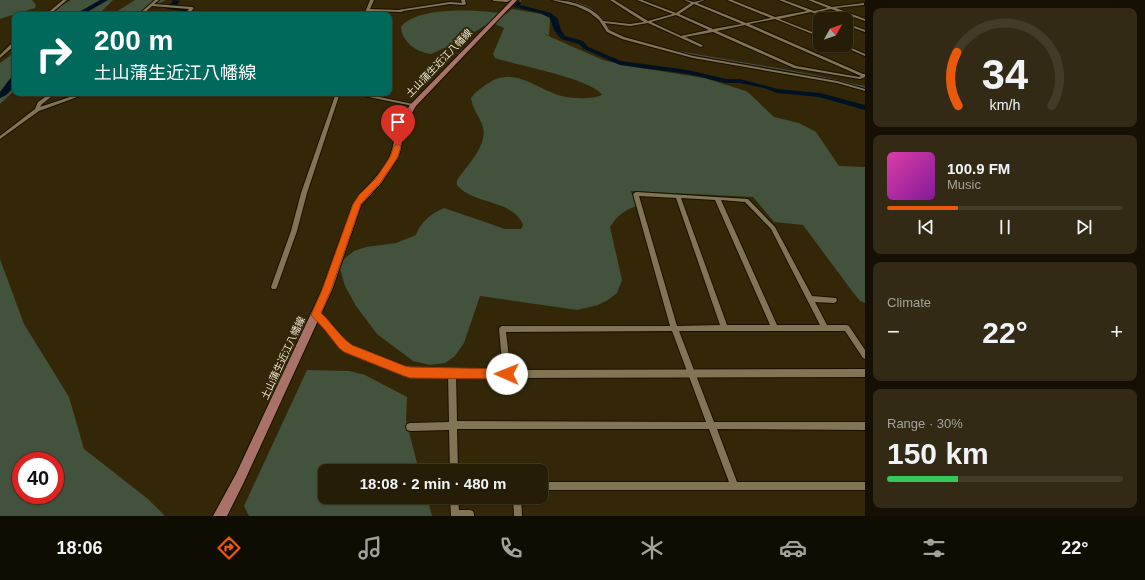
<!DOCTYPE html>
<meta charset="utf-8">
<style>
:root{--surface:#261d06;--page:#322a14;--text:#f1f3f6;--muted:#a4a29b;--line:#423b28;--accent:#ea580c}
body{margin:0;font-family:Arial,"Noto Sans JP",sans-serif;background:var(--page);color:var(--text);height:100vh;display:flex;flex-direction:column;font-size:15px;white-space:nowrap}
*{box-sizing:border-box;margin:0}
p{font-size:13px;color:var(--muted)}
.icon{flex:none;width:22px;height:22px;fill:none;stroke:currentColor;stroke-width:2;stroke-linecap:round;stroke-linejoin:round}
.map{position:relative;flex:1;overflow:hidden}
.sheet{display:flex;flex-direction:column;gap:8px;padding:8px;background:#151003;width:280px}
.sheet>*{flex:none}
.top-card{position:absolute;left:12px;top:12px;width:380px;height:84px;border-radius:8px;box-shadow:0 1px 3px #0004,0 0 0 1px var(--line);background:#00695c;color:#fff;overflow:hidden}
.needle{width:26px;rotate:50deg}
.tools{position:absolute;left:813px;top:12px;display:grid;gap:8px}
.tools a{display:grid;place-items:center;width:40px;height:40px;border-radius:8px;background:var(--surface);box-shadow:0 1px 3px #0004,0 0 0 1px var(--line);font-size:20px}
.speed{position:absolute;left:12px;top:452px;display:flex;gap:8px;font-size:20px;font-weight:700;text-align:center}
.speed>*{display:grid;place-content:center;width:52px;height:52px;border-radius:50%;background:var(--surface);box-shadow:0 1px 3px #0004,0 0 0 1px var(--line);line-height:1}
.speed .limit{border:6px solid #d22;background:#fff;color:#111}
.pin{position:absolute;display:grid;place-items:center;width:34px;height:34px;color:#fff;margin:-41px -17px;border-radius:50% 50% 50% 0;rotate:-45deg;box-shadow:0 0 4px #0007}
.pin .icon{rotate:45deg}
.me{position:absolute;width:44px;margin:-22px;rotate:271deg;stroke-linejoin:round;filter:drop-shadow(0 0 3px #0008)}
.turn{display:flex;align-items:center;gap:14px;height:84px;padding:0 16px;font-size:18px}
.turn .icon{width:52px;height:52px;stroke-width:2.5}
.turn b{display:block;font-size:28px;line-height:34px}
.big{font-size:30px;font-weight:700;line-height:1.1}
.sheet .tile{flex:1;display:flex;flex-direction:column;justify-content:center;gap:6px;min-width:0;padding:0 14px;border-radius:8px;background:var(--page)}
.sheet .dial{align-items:center;gap:0}
.dial svg{height:104px;overflow:visible;fill:none;stroke:var(--line);stroke-width:7;stroke-linecap:round;text-anchor:middle}
.dial text{fill:var(--text);stroke:none}
.song{display:flex;align-items:center;gap:12px}
.cover{width:48px;height:48px;border-radius:6px;background:linear-gradient(135deg,hsl(320 70% 55%),hsl(290 70% 35%))}
.played{height:4px;border-radius:2px;background:linear-gradient(90deg,var(--accent) 30%,var(--line) 30%)}
.keys{display:flex;justify-content:space-around;direction:ltr}
.heat{display:flex;justify-content:space-between;align-items:center;font-size:22px;direction:ltr}
.charge{height:6px;border-radius:3px;background:linear-gradient(90deg,#34c759 30%,var(--line) 0)}
.trip{position:absolute;left:318px;top:464px;width:230px;height:40px;border-radius:8px;background:var(--surface);box-shadow:0 1px 3px #0004,0 0 0 1px var(--line);font-weight:700;line-height:40px;text-align:center}
.tab-bar{display:flex;height:64px;justify-content:space-around;align-items:center;background:#0f0c02;color:var(--muted)}
.tab-bar .icon{width:28px;height:28px}
.tab-bar .on{color:var(--accent)}
.tab-bar b{font-size:18px;color:var(--text)}
main{display:flex;flex:1;min-height:0}
.map>svg:first-child{display:block}
.green{fill:#42523c;fill-rule:evenodd}
.lines{fill:none;stroke-linecap:round;stroke-linejoin:round}
.stream-far1{stroke:#465157;stroke-width:1}
.stream{stroke:#465157;stroke-width:1.5}
.river{fill:#001222;fill-rule:evenodd}
.minor-casing{stroke:#191000;stroke-width:2}
.tertiary-casing{stroke:#191000;stroke-width:2}
.primary-casing{stroke:#191000;stroke-width:2}
.minor{fill:#827555;fill-rule:evenodd}
.tertiary{fill:#827555;fill-rule:evenodd}
.primary{fill:#a97269;fill-rule:evenodd}
.route{fill:#ea580c;stroke:#983908}
.labels{text-anchor:middle;dominant-baseline:central;stroke-width:4;stroke-linejoin:round;paint-order:stroke}
.street-label{font-size:10px;fill:#ebe4d3;stroke:#332708}
</style>
<main>
<div class="map">
<svg width="865" height="516" viewBox="0 0 865 516">
<rect width="100%" height="100%" fill="#332708"/>
<g class="green">
<polygon points="0,0 32,0 36,5 35,8 0,19"/>
<polygon points="71,0 113,0 98,15 51,15 52,11"/>
<polygon points="135,0 166,0 152,7 143,15 111,15"/>
<path d="M512,9l35,6 3,4 -1,17 -5,-3 2,2 57,25 25,6 76,12 42,13 4,3 24,23 25,6 17,9 23,34 26,1v136l-5,-2 -8,-10 -49,-66 -29,-3 -21,-25 -122,-6 5,15c-13,5 -19,10 -26,21l12,53 -5,13 -9,7 -10,5 -21,5 -97,-14 -16,47 -9,13 -10,7 -15,2 -17,-4 -36,-27 -21,-28 -11,-20 -5,-17 4,-10 10,-8 12,-4 30,-4 20,-8c4,-13 16,-22 28,-27l61,21h16l2,-4c-10,-26 -50,-20 -66,-40v-5c10,-15 33,-36 25,-56 -4,-10 -9,-14 -11,-26 4,-6 10,-10 16,-14 24,-17 43,0 66,9 13,6 36,7 49,2 -9,-16 -86,-30 -107,-37l-2,-4 11,-26 -9,-4 -9,1 -28,17 -27,12c-15,-2 -29,-12 -30,-27 17,-22 81,-17 105,-13z"/>
<polygon points="15,52 15,90 0,104 0,63"/>
<path d="M0,259l24,65 45,73 15,52 64,50 17,17h-165zM21,461h34v34h-34z"/>
<polygon points="307,370 349,371 365,375 407,397 406,420 419,471 325,471 325,497 427,497 432,516 249,516 244,506"/>
</g>
<g class="lines">
<g class="stream-far1">
<path d="M563,0c26,4 34,10 49,32"/>
<polyline points="519,3 521,0"/>
<path d="M658,47c68,15 139,22 207,40"/>
</g>
<polyline class="stream" points="861,86 865,87"/>
<g class="river">
<polygon points="100,0 108,0 82,15 74,15"/>
<polygon points="172,0 180,1 175,7 189,9 190,10 186,15 180,15 183,11 168,9 167,8 173,1"/>
<polygon points="518,1 521,3 520,5 551,13 558,19 561,30 565,36 583,41 588,47 621,61 688,70 726,79 740,79 778,89 820,93 865,105 865,110 819,97 777,93 764,88 740,83 726,83 688,74 620,65 584,49 579,44 561,39 554,30 550,18 540,13 514,7 513,6"/>
<polygon points="12,63 15,63 15,75 11,73"/>
<path d="M12,76h3c0,10 -5,19 -15,22v-6z"/>
</g>
<g class="minor-casing">
<g id="minor">
<polygon points="155,0 159,0 154,4 192,7 194,8 188,15 184,15 189,9 152,6 142,15 138,15"/>
<polygon points="370,0 374,0 370,9 398,10 450,2 462,3 461,0 465,0 466,4 464,5 450,4 403,11 402,12 369,11 368,15 364,15"/>
<polygon points="492,0 511,0 507,2 494,1"/>
<path d="M552,0c17,0 41,6 51,21l27,3 14,-2 -34,-22h4l34,21 25,-7 -36,-14h5l34,13 15,-10 -7,-3c4,0 6,1 9,2 3,0 8,-2 12,-2l-8,3 49,20 25,-5 -44,-18h5l43,17 32,-6 -28,-11h5l30,11 14,-3 -20,-8h5l19,7 32,-4v2h-1l-27,3 29,11v2l-34,-12 -14,3 17,7h-5l-18,-7 -32,7 41,16v2l-45,-18 -26,5 114,50h2v3l-5,2 -66,-11 -81,-36 -28,5 17,8 1,1 -2,1 -53,-24 -18,3 -25,-3 4,7 15,7 69,19 144,25 28,8v2l-28,-8 -144,-25 -71,-19 -15,-7 -8,-12 -10,-8 -13,-6zM694,4l48,20 -29,5 -34,-15zM676,15l33,15 -28,6 -30,-14zM745,25l116,51 -2,1 -63,-11 -79,-35z"/>
<polygon points="846,23 865,30 865,32 846,25"/>
<polygon points="840,45 845,45 865,54 865,56"/>
<polygon points="51,93 56,93 42,104 40,107 82,93 88,93 39,111 0,139 0,136 35,109 38,102"/>
<polygon points="336,93 340,93 307,193 297,231 277,287 276,289 272,289 271,287 291,231 301,193"/>
<polygon points="352,93 360,93 413,104 415,105 413,106 354,94"/>
<path d="M636,192l112,7 27,28 37,69 24,2 1,2 -1,2 -2,1 -19,-1 12,23h20l2,1 16,24v9l-2,-1 -18,-27h-166l35,91h151v8l-148,-1 20,53h128v8h-324v-8h188l-20,-53h-252l1,42h-8l-1,-41 -39,1 -3,-1 -1,-3 1,-3 3,-1 39,-1 -1,-49 1,-2 3,-1 3,1 1,2 1,48 249,1 -34,-91 -166,1 5,42 -1,2 -3,1 -3,-1 -1,-2 -4,-45 1,-2 2,-1h168l-37,-132zM639,196l37,2 44,127 -43,1zM681,198l34,2 55,125h-43zM721,200l24,2 26,27 49,96h-43z"/>
<polygon points="450,497 458,497 459,510 470,510 473,511 474,514 474,516 451,516"/>
<polygon points="513,497 521,497 522,516 514,516"/>
</g>
</g>
<g class="tertiary-casing">
<g id="tertiary">
<polygon points="63,0 67,0 49,15 45,15"/>
<polygon points="13,42 15,42 15,45 0,58 0,55"/>
<polygon points="316,312 319,313 332,325 346,342 351,345 410,368 507,370 865,369 865,377 507,378 410,376 345,351 340,348 326,329 313,317 312,315 313,313"/>
</g>
</g>
<g class="primary-casing">
<path id="primary" d="M512,0h5l-101,106 -11,19 -5,27 -5,10 -13,20 -21,23 -29,85 -88,192 -17,34h-14l23,-42 86,-184 31,-86c10,-16 26,-27 35,-44 6,-11 6,-24 11,-36 3,-6 7,-13 11,-19z"/>
</g>
<use href="#minor" class="minor"/>
<use href="#tertiary" class="tertiary"/>
<use href="#primary" class="primary"/>
</g>
<path class="route" d="M398,143l3,3 -3,11 -17,25 -20,22 -30,86 -10,23c11,10 20,25 31,32l53,21 5,1 97,2 4,2 1,3 -1,4 -4,1 -97,-1 -6,-2 -60,-24 -5,-4 -14,-18 -14,-15 11,-25 31,-86 6,-9 17,-17 14,-21 4,-11z"/>
<g class="labels">
<g class="street-label">
<text transform="translate(439 63) rotate(-46)">土山蒲生近江八幡線</text>
<text transform="translate(283 358) rotate(-65)">土山蒲生近江八幡線</text>
</g>
</g>
</svg>
<div class="tools">
<a><svg class="needle" viewBox="-14 -14 28 28"><path d="M0-13l5 13h-10z" fill="#e53935"/><path d="M0 13l5-13h-10z" fill="#a4a29b"/></svg></a>
</div>
<div class="speed"><div class="limit">40</div></div>
<div class="pin" style="left:398px;top:146px;background:#d93025"><svg class="icon" aria-label="arrive" viewBox="0 0 24 24"><path d="M6 21V4h12l-3 4 3 4H6"/></svg></div>
<svg class="me" style="left:507px;top:374px" viewBox="-20 -20 40 40"><circle r="19" fill="#fff"/><path d="M0-13L10 11 0 6-10 11z" fill="#ea580c"/></svg>
<div class="trip">18:08 · 2 min · 480 m</div>
<div class="top-card">
<div class="turn"><svg class="icon" aria-label="right" viewBox="0 0 24 24"><path d="M7 20v-9h11M14 6l5 5-5 5"/></svg><div><b>200 m</b>土山蒲生近江八幡線</div></div>
</div>
</div>
<section class="sheet">
<div class="tile dial"><svg viewBox="0 0 100 80">
<path d="M14 69A42 42 0 1 1 86 69"/>
<path d="M14 69A42 42 0 0 1 13 28" stroke="#ea580c"/>
<text x="50" y="56" font-size="32" font-weight="700">34</text>
<text x="50" y="72" font-size="11">km/h</text>
</svg></div>
<div class="tile">
<div class="song"><i class="cover"></i><div><b>100.9 FM</b><p>Music</p></div></div>
<div class="played"></div>
<div class="keys"><svg class="icon" aria-label="previous" viewBox="0 0 24 24"><path d="M18 5L8 12l10 7zM5 5v14"/></svg><svg class="icon" aria-label="pause" viewBox="0 0 24 24"><path d="M8 5v14M16 5v14"/></svg><svg class="icon" aria-label="next" viewBox="0 0 24 24"><path d="M6 5l10 7-10 7zM19 5v14"/></svg></div>
</div>
<div class="tile"><p>Climate</p>
<div class="heat"><a>−</a><b class="big">22°</b><a>+</a></div>
</div>
<div class="tile"><p>Range · 30%</p><b class="big">150 km</b><div class="charge"></div></div>
</section>
</main>
<nav class="tab-bar">
<b>18:06</b>
<svg class="icon on" aria-label="directions" viewBox="0 0 24 24"><path d="M12 3l9 9-9 9-9-9zM9 14v-3h6M13 9l2 2-2 2"/></svg>
<svg class="icon" aria-label="music" viewBox="0 0 24 24"><path d="M9 18V5l10-2v13"/><circle cx="6" cy="18" r="3"/><circle cx="16" cy="16" r="3"/></svg>
<svg class="icon" aria-label="phone" viewBox="0 0 24 24"><path d="M5 4h4l2 5-3 2q2 4 5 5l2-3 5 2v4C11 20 4 13 5 4z"/></svg>
<svg class="icon" aria-label="climate" viewBox="0 0 24 24"><path d="M12 3v18M4 7l16 10M4 17L20 7"/></svg>
<svg class="icon" aria-label="car" viewBox="0 0 24 24"><path d="M5 17H2v-5l4-1 3-4h7l3 4 3 1v5h-3M9 17h6M6 11h13"/><circle cx="7" cy="17" r="2"/><circle cx="17" cy="17" r="2"/></svg>
<svg class="icon" aria-label="filters" viewBox="0 0 24 24"><path d="M4 7h16M4 17h16"/><circle cx="9" cy="7" r="2"/><circle cx="15" cy="17" r="2"/></svg>
<b>22°</b>
</nav>
